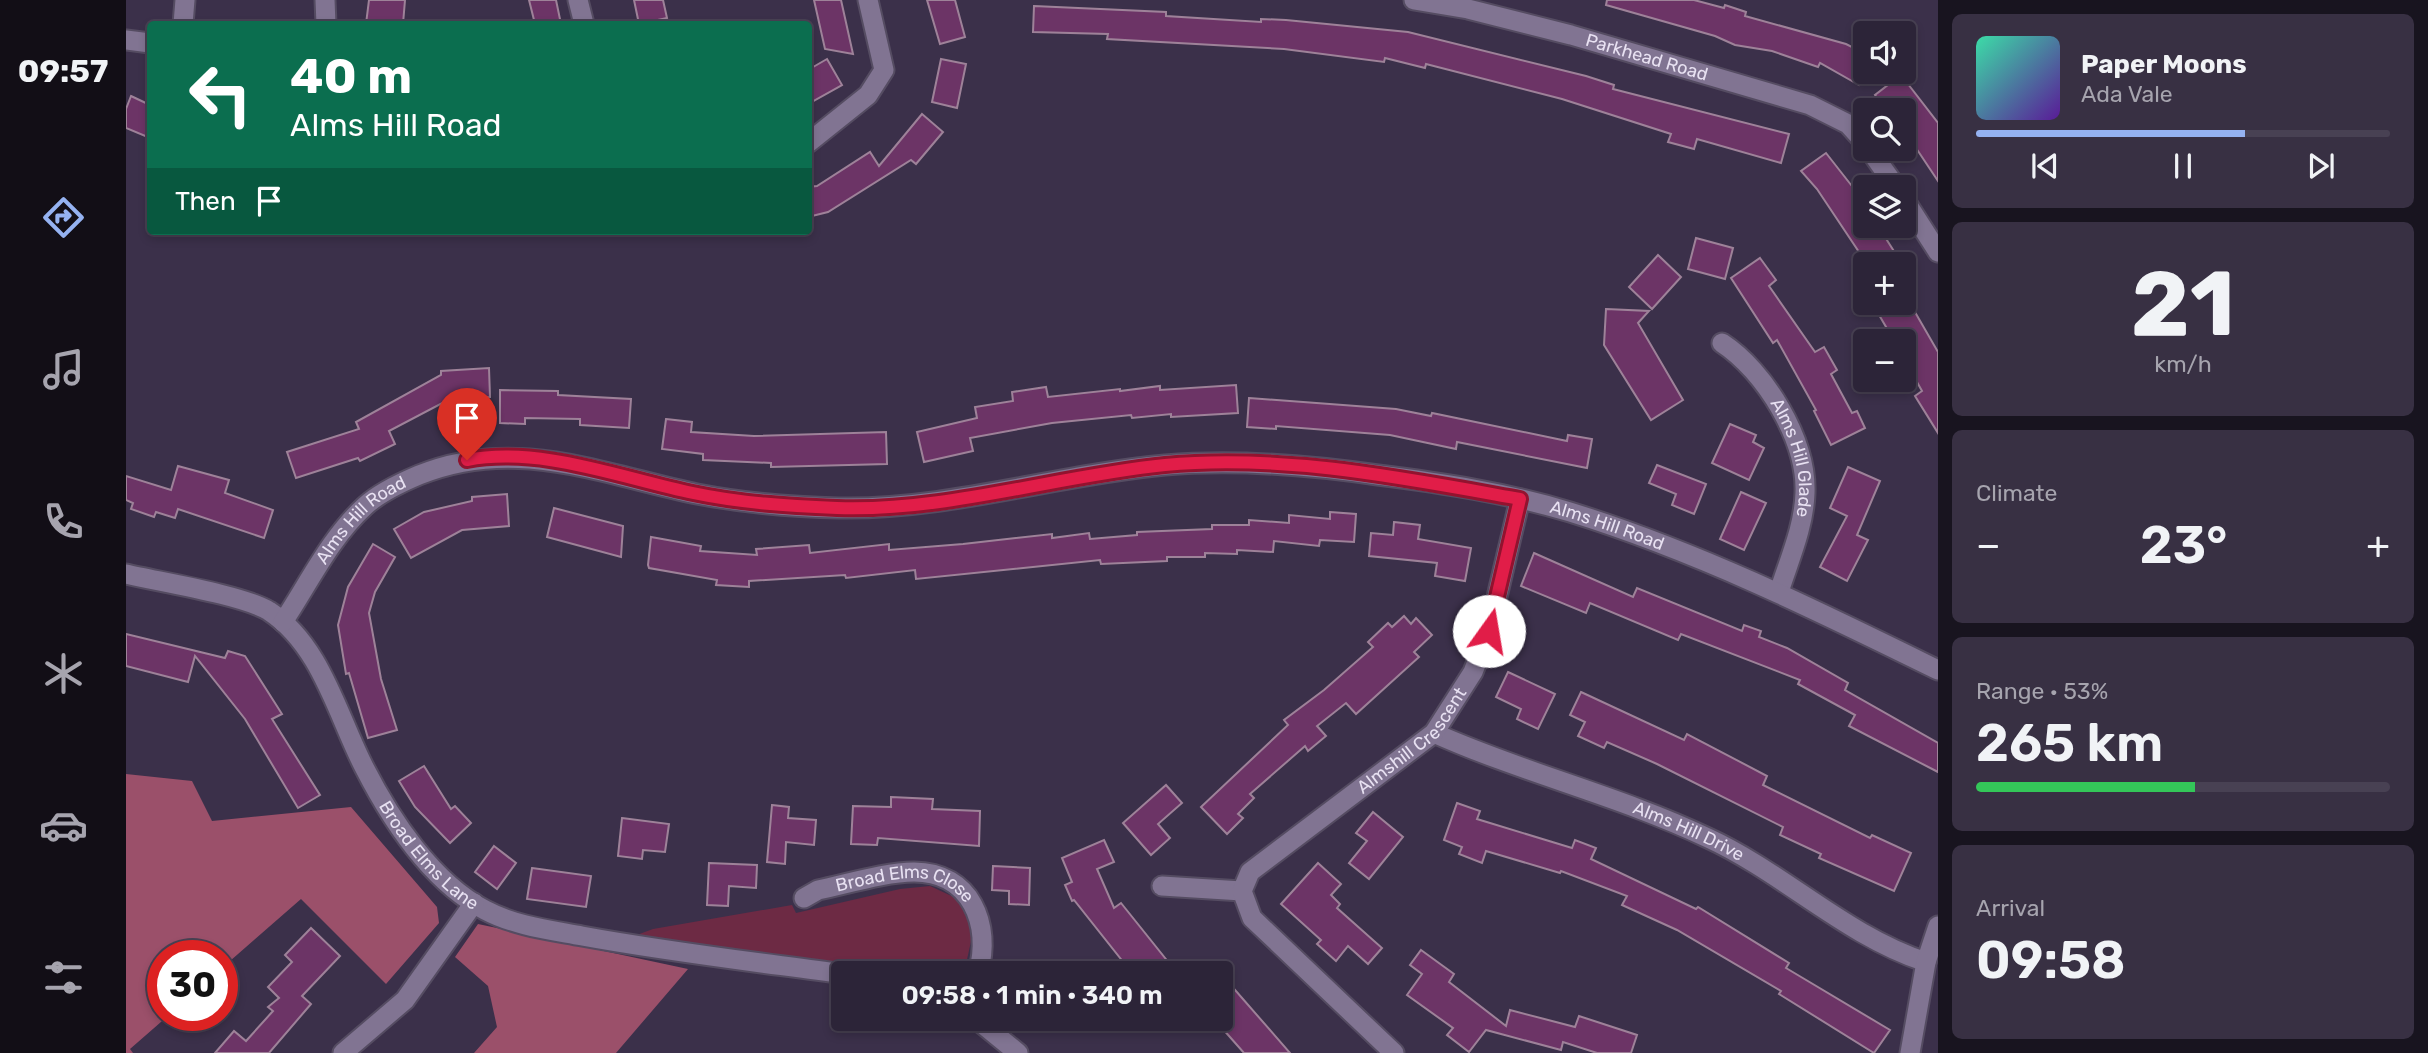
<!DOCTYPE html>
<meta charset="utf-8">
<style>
:root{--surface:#2c2438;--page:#383043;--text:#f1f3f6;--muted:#a6a4ae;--line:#484153;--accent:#95b2f1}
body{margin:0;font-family:Rubik,sans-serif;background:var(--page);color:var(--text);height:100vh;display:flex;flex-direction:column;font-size:26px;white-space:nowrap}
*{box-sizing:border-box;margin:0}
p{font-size:23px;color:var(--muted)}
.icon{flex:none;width:38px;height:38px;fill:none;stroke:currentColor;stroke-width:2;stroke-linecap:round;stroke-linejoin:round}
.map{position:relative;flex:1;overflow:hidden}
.drawer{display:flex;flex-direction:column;gap:14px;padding:14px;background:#18141f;width:490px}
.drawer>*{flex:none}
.hud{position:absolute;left:21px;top:21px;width:665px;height:214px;border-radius:7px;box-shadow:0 4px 10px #0003,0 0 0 2px var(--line);background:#0b6e4f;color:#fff;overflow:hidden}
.controls{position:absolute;left:1727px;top:21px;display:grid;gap:14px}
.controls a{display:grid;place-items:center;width:63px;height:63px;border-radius:7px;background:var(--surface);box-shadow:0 4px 10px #0003,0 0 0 2px var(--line);font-size:35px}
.speed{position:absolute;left:21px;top:940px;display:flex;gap:14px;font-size:35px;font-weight:700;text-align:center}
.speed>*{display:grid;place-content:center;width:91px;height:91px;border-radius:50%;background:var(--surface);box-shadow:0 4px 10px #0003,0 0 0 2px var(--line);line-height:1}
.speed .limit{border:10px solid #d22;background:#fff;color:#111}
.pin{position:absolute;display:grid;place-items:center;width:60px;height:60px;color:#fff;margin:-72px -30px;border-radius:50% 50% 50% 0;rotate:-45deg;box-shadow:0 0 7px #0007}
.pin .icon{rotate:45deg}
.me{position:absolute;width:77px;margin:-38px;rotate:13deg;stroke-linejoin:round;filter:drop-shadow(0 0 5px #0008)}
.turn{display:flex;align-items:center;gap:24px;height:147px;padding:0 28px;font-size:32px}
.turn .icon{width:91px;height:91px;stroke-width:2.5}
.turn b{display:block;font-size:49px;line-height:60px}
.then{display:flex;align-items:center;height:66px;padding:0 28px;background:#0003;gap:14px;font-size:26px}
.big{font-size:52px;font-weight:600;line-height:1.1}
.drawer .widget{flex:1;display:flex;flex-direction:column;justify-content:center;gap:10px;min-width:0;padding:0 24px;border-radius:10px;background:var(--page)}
.drawer .dial{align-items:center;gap:0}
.dial b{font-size:91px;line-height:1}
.song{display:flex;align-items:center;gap:21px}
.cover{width:84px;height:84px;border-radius:10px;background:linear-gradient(135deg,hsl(160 70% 55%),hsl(270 70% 35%))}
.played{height:7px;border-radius:4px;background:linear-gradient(90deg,var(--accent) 65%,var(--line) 65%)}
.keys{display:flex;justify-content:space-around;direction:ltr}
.heat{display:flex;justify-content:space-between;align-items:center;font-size:38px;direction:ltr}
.charge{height:10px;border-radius:5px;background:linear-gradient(90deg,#34c759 53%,var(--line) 0)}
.trip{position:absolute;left:705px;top:961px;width:402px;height:70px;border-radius:7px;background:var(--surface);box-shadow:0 4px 10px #0003,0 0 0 2px var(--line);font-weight:600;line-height:70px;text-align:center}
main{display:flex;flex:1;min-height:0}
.tabs{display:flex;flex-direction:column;width:126px;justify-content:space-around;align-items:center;background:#120e16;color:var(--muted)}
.tabs .icon{width:49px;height:49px}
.tabs .selected{color:var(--accent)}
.tabs b{font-size:32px;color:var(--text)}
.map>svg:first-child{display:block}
.green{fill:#6d2a44}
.forest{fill:#9b506a}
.building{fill:#6c3466;stroke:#9e8299;stroke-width:2}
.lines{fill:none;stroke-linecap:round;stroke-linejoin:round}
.minor-casing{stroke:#554c62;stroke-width:23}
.minor{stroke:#817492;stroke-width:19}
.route-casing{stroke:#92132f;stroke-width:18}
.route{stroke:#e11d48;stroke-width:12}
.labels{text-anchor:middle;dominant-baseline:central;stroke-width:7;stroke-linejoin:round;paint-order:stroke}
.street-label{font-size:18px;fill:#e8e1f2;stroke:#3b304a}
</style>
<main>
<nav class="tabs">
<b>09:57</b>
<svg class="icon selected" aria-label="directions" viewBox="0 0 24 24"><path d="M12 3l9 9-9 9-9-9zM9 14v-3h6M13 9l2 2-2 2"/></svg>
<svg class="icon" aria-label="music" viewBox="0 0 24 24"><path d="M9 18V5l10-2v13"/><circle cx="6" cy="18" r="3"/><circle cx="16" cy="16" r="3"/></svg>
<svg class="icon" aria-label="phone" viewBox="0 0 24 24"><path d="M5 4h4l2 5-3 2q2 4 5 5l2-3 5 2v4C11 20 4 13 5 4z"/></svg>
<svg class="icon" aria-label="climate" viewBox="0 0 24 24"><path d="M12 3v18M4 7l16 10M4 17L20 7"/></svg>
<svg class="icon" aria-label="car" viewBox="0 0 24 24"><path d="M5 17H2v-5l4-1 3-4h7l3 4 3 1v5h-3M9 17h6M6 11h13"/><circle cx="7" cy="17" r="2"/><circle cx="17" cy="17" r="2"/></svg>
<svg class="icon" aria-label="filters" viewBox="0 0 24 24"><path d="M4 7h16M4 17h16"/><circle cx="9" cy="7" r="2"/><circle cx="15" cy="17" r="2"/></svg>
</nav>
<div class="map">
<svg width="1812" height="1053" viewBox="0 0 1812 1053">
<rect width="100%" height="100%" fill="#3b304a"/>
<polygon class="green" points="804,886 832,899 848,928 838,973 749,973 508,936 527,929 666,905 670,913 774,889"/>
<g class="forest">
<polygon points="0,774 66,781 86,821 225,807 311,907 313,923 260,984 175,899 96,968 96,956 37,956 37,1015 43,1015 4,1049 7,1053 0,1053"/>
<polygon points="352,924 562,969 490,1053 348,1053 371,1027 362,986 329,957"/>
</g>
<g class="building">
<polygon points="243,0 279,0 277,24 240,24"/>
<polygon points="403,0 430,0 435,24 409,24"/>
<polygon points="508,0 537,0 541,18 513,24"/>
<polygon points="688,0 715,0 727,54 699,49"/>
<polygon points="801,0 829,0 839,37 814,44"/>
<polygon points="1481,0 1568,0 1598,8 1599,5 1620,12 1619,16 1720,44 1740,54 1740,73 1733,85 1694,63 1692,67 1646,51 1609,45 1589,36 1480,5"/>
<polygon points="908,6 1040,12 1040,16 1135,22 1135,19 1160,20 1282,32 1460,76 1488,85 1487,89 1663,134 1655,163 1571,139 1568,149 1542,142 1545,134 1436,99 1300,64 1299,68 1259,58 1258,62 1158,49 981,39 982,34 907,32"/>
<polygon points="701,59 716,85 682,104 682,70"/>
<polygon points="815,59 840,64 831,108 806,102"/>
<polygon points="1775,75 1812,123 1812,181 1778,130 1778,110 1761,110 1749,95"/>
<polygon points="5,96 24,105 24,138 0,128 0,109"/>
<polygon points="796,114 817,132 790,164 785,160 702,212 682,217 682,187 691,186 744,152 753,166"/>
<polygon points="1700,153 1740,204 1740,226 1752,226 1771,256 1757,264 1741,264 1691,189 1675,171"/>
<polygon points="1570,238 1607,248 1599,279 1562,269"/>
<polygon points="1532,255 1555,277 1526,309 1503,287"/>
<polygon points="1634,258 1650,280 1643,286 1689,352 1698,347 1711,370 1705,374 1726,413 1731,411 1739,428 1705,445 1688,411 1690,410 1651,340 1647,343 1605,278"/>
<polygon points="1778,293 1812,352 1812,433 1789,396 1796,391 1778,359 1778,329 1766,337 1746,303 1778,303"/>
<polygon points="1480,309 1523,311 1512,323 1557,400 1525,420 1478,345"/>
<polygon points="363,368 364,397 322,400 263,431 269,444 234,461 232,458 170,478 161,452 233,429 230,422 315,375 315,371"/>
<polygon points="1110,385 1112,413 1045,417 1045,414 1006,418 1005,415 926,423 844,438 847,451 798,462 791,432 851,418 849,407 887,401 886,392 920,387 922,397 994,389 994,391 1034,386 1034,390"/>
<polygon points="374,390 432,391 432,395 505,399 503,428 454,425 454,419 399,418 399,424 374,423"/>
<polygon points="1123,398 1270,409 1305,416 1306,413 1441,441 1442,435 1466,439 1461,468 1331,442 1330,449 1264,435 1150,426 1150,429 1121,427"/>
<polygon points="540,419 566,422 565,432 628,436 760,432 761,464 645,467 645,463 577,460 577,454 536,449"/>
<polygon points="1604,424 1630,435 1627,442 1638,448 1623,480 1586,463"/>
<polygon points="1531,465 1580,484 1568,514 1546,505 1550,494 1523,483"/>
<polygon points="52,466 103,480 99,493 147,510 138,538 52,509 49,518 30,512 28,517 5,509 7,503 0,500 0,476 45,490"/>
<polygon points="1722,467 1754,481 1731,535 1742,540 1721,581 1694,567 1721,516 1704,508"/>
<polygon points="1615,492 1640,503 1618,550 1594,539"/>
<polygon points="381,494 383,526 336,530 285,558 268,529 298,512 346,501 346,497"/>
<polygon points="428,508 497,526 495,557 421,537"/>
<polygon points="1204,512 1230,514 1228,542 1194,540 1193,546 1148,541 1147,552 1111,550 1111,554 1079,553 1079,557 1041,557 1041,561 975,564 974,560 790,579 789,570 720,578 719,575 623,581 623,587 590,585 591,580 523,568 522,565 525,537 575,546 574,551 631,555 630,549 683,545 684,553 763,544 763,550 837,544 926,534 926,538 963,533 964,539 1011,535 1011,532 1086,529 1086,525 1123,525 1123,520 1163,523 1163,515 1204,519"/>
<polygon points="1268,522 1294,525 1292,539 1345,548 1339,581 1309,576 1311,563 1243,556 1245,533 1267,535"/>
<polygon points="247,544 269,557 249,592 243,613 255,679 271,730 242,738 223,673 220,674 212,625 222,587"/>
<polygon points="1408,553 1507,597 1511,588 1616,631 1618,625 1635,631 1633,637 1661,648 1722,683 1719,690 1812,743 1812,772 1723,726 1729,715 1672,684 1674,680 1555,634 1552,640 1464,603 1460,613 1395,586"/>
<polygon points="1278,616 1285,624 1290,618 1306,635 1288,652 1293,657 1230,714 1220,703 1191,726 1200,736 1182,751 1179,746 1124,794 1128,798 1112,814 1117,818 1101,834 1075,807 1162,725 1158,720 1198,690 1247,647 1242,642 1262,623 1266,627"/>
<polygon points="0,634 99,658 102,651 119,656 156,714 146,719 194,795 172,808 119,719 69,656 62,682 0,666"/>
<polygon points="1382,672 1429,694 1412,729 1391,719 1395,709 1370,697"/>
<polygon points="1455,692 1558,740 1561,734 1641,776 1637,785 1744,838 1746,835 1785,853 1768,891 1693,858 1695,854 1654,835 1657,827 1531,764 1481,742 1478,748 1452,736 1459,722 1444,715"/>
<polygon points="298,766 325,809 329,806 345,823 324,843 289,807 273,781"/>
<polygon points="1040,785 1056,803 1032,824 1044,838 1025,855 997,823"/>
<polygon points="765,797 807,799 806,809 854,811 853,846 752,838 751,845 725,844 727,806 765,807"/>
<polygon points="1331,803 1354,811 1351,819 1446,848 1449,840 1470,848 1465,859 1570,909 1572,907 1663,963 1660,968 1764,1030 1748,1053 1653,994 1655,991 1551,930 1496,905 1501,896 1435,871 1434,873 1360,851 1356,863 1333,854 1336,847 1318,840"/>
<polygon points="646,805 663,807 662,818 690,820 688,845 660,842 659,864 641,862"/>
<polygon points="1247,812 1277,837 1243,879 1223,863 1241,841 1230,833"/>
<polygon points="496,818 543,824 539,852 517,850 516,859 492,856"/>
<polygon points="978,840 988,862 971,869 988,908 995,903 1051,973 1006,973 948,900 946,901 939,885 946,882 936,858"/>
<polygon points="368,846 390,863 371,889 349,872"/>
<polygon points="583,863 631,865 630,888 603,886 602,906 581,905"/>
<polygon points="1192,863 1215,884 1205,895 1214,904 1211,908 1256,948 1242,964 1222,946 1210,961 1191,944 1195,940 1155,904"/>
<polygon points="867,866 904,868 903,905 883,904 883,891 866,890"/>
<polygon points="406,868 465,876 460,907 401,899"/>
<polygon points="185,928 214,956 176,996 185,1004 143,1053 89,1053 108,1031 120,1041 147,1011 142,1007 153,998 142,987 166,962 159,955"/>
<polygon points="1295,950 1328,974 1323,982 1380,1026 1384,1010 1449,1027 1453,1016 1511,1035 1505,1053 1471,1053 1437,1042 1435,1050 1360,1030 1343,1052 1321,1035 1327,1028 1281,995 1296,974 1284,965"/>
<polygon points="1096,975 1164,1053 1118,1053 1096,1028"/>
</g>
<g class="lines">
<g class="minor-casing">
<g id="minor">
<polyline points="199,0 200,24"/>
<polyline points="452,0 458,24"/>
<path id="s1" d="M1288,0l54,9 103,26 239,70 38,19 18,20"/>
<polyline points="57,24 59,0"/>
<polyline points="0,40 24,43"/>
<polyline points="682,143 742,95 758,70 742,0"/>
<polyline points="1743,149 1770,187"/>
<polyline points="1778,199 1812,252"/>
<path id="s2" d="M1596,343c43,28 85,97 83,150 -1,34 -16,67 -26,99"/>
<path id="s3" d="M0,574c34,8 117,21 143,37 52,34 68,103 95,156 27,53 68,115 121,143 30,16 65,20 97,26 87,16 174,26 262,38"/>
<path id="s4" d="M157,622c26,-39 47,-84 82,-116 14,-13 35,-23 54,-31 96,-39 182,-1 278,19 47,9 94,13 142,14 110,2 216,-33 326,-43 71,-6 143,0 213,10 64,8 130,18 192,37 129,40 248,99 368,158"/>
<path id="s5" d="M1308,733c89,40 186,63 274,105 76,35 138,98 218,124"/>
<polyline points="1036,886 1116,891"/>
<path id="s6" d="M678,898l14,-8c29,-6 68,-18 96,-18 57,0 78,53 64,101"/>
<polyline points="849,1018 892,1053"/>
<polyline points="217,1053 279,1000 348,903"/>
<path id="s7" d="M1268,1053l-142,-135 -10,-27 8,-19 184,-139 39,-61 16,-41 31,-132"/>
<polyline points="1784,1053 1800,962 1812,926"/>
</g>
</g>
<use href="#minor" class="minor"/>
</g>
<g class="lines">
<g class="route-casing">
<path id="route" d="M341,460c74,-14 154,18 226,33 47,10 95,13 144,15 108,4 219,-32 328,-43 119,-11 238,13 355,34l-31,132"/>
</g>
<use href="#route" class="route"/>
</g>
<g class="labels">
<g class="street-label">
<text stroke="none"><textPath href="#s1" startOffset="240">Parkhead Road</textPath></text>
<text stroke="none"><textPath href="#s2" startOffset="140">Alms Hill Glade</textPath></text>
<text stroke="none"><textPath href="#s4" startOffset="130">Alms Hill Road</textPath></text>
<text stroke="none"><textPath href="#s4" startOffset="1410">Alms Hill Road</textPath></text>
<text stroke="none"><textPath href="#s7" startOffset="455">Almshill Crescent</textPath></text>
<text stroke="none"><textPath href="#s5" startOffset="273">Alms Hill Drive</textPath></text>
<text stroke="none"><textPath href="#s3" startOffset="444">Broad Elms Lane</textPath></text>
<text stroke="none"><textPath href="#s6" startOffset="107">Broad Elms Close</textPath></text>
</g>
</g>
</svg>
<div class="controls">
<a><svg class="icon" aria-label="sound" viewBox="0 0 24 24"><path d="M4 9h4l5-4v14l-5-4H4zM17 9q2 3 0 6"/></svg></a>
<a><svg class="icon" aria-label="search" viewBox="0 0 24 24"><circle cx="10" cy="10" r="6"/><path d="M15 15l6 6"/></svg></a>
<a><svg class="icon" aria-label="layers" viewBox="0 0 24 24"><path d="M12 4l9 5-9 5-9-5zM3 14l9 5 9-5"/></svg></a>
<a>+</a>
<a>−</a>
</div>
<div class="speed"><div class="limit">30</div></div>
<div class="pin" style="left:341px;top:460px;background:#d93025"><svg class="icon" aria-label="arrive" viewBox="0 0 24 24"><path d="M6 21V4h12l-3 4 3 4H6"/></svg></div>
<svg class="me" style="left:1363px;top:631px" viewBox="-20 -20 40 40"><circle r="19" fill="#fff"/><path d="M0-13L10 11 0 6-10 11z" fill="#e11d48"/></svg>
<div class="trip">09:58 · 1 min · 340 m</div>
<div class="hud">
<div class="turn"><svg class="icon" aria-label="left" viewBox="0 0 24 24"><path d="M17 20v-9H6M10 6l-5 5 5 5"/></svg><div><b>40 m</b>Alms Hill Road</div></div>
<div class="then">Then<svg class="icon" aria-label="arrive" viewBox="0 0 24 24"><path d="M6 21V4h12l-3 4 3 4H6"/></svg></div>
</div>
</div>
<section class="drawer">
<div class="widget">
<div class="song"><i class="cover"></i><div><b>Paper Moons</b><p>Ada Vale</p></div></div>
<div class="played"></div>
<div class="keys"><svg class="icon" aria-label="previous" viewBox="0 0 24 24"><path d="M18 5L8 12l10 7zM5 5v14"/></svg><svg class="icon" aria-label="pause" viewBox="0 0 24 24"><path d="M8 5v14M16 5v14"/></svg><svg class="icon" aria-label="next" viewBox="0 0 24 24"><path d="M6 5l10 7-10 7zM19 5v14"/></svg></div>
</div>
<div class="widget dial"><b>21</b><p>km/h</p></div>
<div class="widget"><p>Climate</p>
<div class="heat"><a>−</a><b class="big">23°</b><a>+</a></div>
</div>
<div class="widget"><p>Range · 53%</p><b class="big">265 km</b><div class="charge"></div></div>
<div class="widget"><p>Arrival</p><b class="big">09:58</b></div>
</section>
</main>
